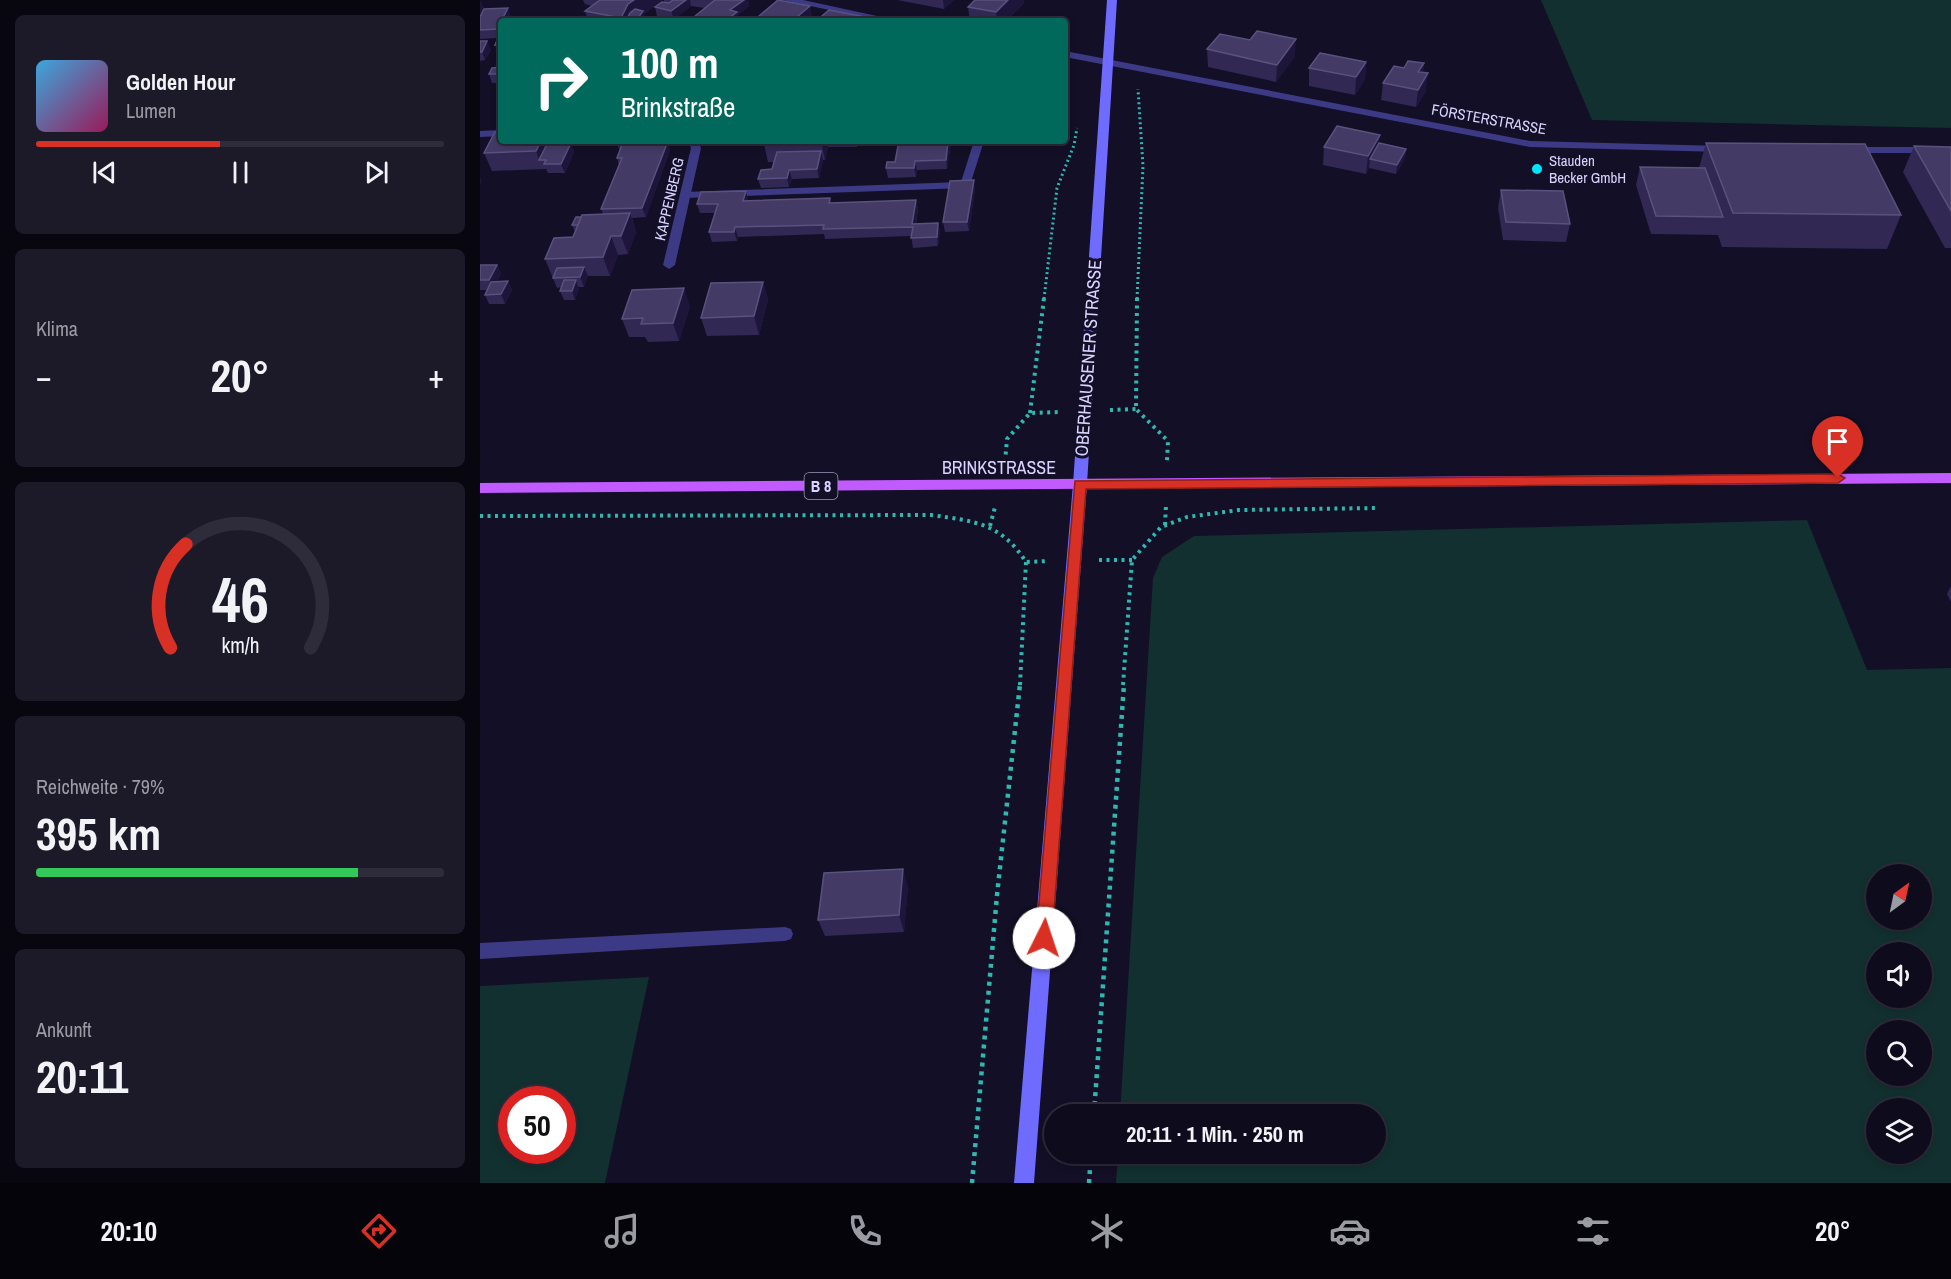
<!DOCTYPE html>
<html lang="de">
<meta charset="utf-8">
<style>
:root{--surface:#0e0b1c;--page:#1c1929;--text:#f1f3f6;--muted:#9b9ba3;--line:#2e2b3b;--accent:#d93025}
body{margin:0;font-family:"Archivo Narrow",sans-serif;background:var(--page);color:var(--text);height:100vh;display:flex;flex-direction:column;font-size:22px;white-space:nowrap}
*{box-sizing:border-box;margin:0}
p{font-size:20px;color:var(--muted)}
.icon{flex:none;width:33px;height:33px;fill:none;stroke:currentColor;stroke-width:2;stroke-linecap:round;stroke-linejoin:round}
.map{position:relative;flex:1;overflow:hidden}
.sheet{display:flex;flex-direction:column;gap:15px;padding:15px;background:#08060f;width:480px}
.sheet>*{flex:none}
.hud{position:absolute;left:18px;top:18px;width:570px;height:126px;border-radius:6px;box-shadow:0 3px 9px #0003,0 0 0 2px var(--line);background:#00695c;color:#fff;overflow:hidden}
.needle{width:39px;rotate:33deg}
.tools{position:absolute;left:1386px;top:864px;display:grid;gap:12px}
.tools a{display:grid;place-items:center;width:66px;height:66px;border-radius:50%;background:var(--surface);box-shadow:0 3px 9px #0003,0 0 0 2px var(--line);font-size:30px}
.speed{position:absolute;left:18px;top:1086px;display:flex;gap:12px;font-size:30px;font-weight:700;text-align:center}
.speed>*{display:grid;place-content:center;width:78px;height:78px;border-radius:50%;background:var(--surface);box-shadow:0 3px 9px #0003,0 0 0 2px var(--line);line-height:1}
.speed .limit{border:9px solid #d22;background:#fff;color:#111}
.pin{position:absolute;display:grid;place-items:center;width:51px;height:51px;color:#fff;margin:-62px -26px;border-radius:50% 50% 50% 0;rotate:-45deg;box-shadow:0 0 6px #0007}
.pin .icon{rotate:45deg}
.me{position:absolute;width:66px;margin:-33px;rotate:4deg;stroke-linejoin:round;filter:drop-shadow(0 0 4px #0008)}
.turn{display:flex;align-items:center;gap:21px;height:126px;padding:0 24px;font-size:27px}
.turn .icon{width:78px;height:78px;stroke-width:2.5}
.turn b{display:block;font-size:42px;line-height:51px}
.big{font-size:45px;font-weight:800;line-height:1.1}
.sheet .card{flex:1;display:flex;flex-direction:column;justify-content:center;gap:9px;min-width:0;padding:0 21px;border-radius:9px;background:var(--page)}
.sheet .dial{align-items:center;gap:0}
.dial svg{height:156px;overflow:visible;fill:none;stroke:var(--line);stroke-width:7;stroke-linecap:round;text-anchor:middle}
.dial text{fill:var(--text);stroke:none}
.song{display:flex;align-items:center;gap:18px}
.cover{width:72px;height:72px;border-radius:9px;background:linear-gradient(135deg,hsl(200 70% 55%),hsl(330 70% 35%))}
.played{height:6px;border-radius:3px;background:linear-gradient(90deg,var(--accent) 45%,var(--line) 45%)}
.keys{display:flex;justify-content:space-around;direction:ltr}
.heat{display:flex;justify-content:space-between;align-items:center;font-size:33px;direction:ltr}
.charge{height:9px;border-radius:4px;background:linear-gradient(90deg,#34c759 79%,var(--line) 0)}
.trip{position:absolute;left:564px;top:1104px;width:342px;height:60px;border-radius:30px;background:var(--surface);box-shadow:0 3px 9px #0003,0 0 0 2px var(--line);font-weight:800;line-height:60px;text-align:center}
.menu{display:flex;height:96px;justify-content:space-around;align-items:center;background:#06040b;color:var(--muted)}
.menu .icon{width:42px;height:42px}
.menu .on{color:var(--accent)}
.menu b{font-size:27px;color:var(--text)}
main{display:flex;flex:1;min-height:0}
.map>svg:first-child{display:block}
.green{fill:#12302f;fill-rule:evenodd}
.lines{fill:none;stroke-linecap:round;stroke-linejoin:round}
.path-far2{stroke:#2fb8b0;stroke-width:3;stroke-dasharray:2 3;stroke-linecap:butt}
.path-far1{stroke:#2fb8b0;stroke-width:4;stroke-dasharray:3 4.5;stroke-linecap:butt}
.path{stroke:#2fb8b0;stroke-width:4.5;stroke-dasharray:4 5;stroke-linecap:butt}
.lane{fill:#3d3a85;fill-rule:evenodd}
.street{fill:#3d3a85;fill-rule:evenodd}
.secondary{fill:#6f6bff;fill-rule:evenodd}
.primary{fill:#c25bff;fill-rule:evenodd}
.wall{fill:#312854}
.shaded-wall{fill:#1d163a}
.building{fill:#433a66;stroke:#5a527e;stroke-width:1.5}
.route{fill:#d93025;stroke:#8d1f18;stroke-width:1.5}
.poi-dot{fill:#00e5ff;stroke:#130f26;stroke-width:2}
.labels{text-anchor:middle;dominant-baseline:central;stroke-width:6;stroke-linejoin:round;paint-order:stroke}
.far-street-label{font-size:15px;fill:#d9d4ff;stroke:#130f26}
.far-poi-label{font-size:15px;fill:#d9d4ff;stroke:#130f26;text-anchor:start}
.shield{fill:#130f26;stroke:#9e99be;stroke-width:1.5}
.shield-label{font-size:16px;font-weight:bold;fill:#d9d4ff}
.street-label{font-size:18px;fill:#d9d4ff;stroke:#130f26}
</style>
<main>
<section class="sheet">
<div class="card">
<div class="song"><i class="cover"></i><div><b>Golden Hour</b><p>Lumen</p></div></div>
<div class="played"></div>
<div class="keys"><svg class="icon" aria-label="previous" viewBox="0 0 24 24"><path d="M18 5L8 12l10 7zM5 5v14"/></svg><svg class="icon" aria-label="pause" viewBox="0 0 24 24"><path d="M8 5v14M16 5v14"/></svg><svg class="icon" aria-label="next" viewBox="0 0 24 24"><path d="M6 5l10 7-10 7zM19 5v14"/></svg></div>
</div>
<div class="card"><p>Klima</p>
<div class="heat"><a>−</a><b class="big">20°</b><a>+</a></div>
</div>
<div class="card dial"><svg viewBox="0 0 100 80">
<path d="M14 69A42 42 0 1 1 86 69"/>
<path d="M14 69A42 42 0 0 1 22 16" stroke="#d93025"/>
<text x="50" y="56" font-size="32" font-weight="700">46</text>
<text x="50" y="72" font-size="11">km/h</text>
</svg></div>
<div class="card"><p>Reichweite · 79%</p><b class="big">395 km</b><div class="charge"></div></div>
<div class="card"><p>Ankunft</p><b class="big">20:11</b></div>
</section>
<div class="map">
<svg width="1471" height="1183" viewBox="0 0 1471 1183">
<rect width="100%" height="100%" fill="#130f26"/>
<g class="green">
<polygon points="1061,0 1471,0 1471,128 1112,120"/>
<path d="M1327,520l60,150 84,-2v515h-835l2,-29h258v-40h-256l33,-536 9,-21 32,-21zM1396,874h46v46h-46zM1396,952h46v46h-46zM1396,1030h46v46h-46zM1396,1108h46v46h-46z"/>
<path d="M169,977l-44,206h-125v-197zM32,1100h50v50h-50z"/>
</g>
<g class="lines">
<g class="path-far2">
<polyline points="564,299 577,188 594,145 597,128"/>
<polyline points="657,299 663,166 658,89"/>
</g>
<g class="path-far1">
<polyline points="657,298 656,409 688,441 687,461"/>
<polyline points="630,410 656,409"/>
<polyline points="550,413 564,298"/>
<polyline points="525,462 527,439 550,413 581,412"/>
<path d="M0,516l451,-1c43,6 70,8 95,47l23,-1"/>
<polyline points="685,525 686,505"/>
<polyline points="510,526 515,507"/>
<polyline points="619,560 652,560"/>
<polyline points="540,685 546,562"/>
<polyline points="643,685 652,560 681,527 707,517 759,510 897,508"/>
</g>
<g class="path">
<polyline points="614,1114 644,684"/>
<polyline points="492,1183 517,895 540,684"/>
<polyline points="609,1183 611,1154"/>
</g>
<g class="lane">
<polygon points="494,141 504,141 490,185 485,188 205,198 200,195 205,192 481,182"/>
<polygon points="305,927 311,929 313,934 311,939 305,941 0,959 0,943"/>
</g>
<g class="street">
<polygon points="303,0 323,0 420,21 400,21"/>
<polygon points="585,51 1050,141 1242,146 1247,149 1242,152 1050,147 585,57"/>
<polygon points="21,130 21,136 0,137 0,131"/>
<polygon points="208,141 218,141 221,148 195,265 189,269 183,265 211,148"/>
<polygon points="1471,147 1471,153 1368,153 1363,150 1368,147"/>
</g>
<polygon class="secondary" points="627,0 637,0 607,484 554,1183 534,1183 593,484"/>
<polygon class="primary" points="1471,473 1471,483 0,493 0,483"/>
</g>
<g class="wall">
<polygon points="103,0 182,0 164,14 165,20 165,21 108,21 105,11 112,6 105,4"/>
<polygon points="184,0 268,0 269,6 258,15 259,20 258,21 209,21 225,8 211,6 194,19 177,16 175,7 184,2"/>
<polygon points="417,0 474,0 464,9"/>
<polygon points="0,1 4,9 31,17 29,21 21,21 21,53 18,53 15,45 18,38 0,39"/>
<polygon points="544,3 526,21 490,21 488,7"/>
<polygon points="279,16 333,21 280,21"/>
<polygon points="770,40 815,56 796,82 728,67 727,49"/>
<polygon points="0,41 11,50 5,60 0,61"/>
<polygon points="886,62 885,79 875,95 829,86 829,68"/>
<polygon points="944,63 943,73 946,91 936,107 901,100 903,83 924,68"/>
<polygon points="21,67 21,83 12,83 9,74"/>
<polygon points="137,141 188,141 190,150 166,217 152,218 156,232 148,254 138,255 130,276 108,276 104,287 98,287 99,289 95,300 84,300 80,291 81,287 77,288 65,259 93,237 95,232 92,225 123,214 121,209 139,165 137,158 140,151 136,142"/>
<polygon points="285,141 378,141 377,147 348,147 345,160 343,160 339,178 312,179 309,187 281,188 278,179 292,169 294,162 288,162 284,144"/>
<polygon points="91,143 94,152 85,173 68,173 66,169 12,171 4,153 70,144"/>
<polygon points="899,143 926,149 925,158 916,174 889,168 886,174 843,165 844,147"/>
<polygon points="1226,143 1421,215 1407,249 1242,247 1238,235 1171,234 1156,185 1160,167 1219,168"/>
<polygon points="471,144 467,169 437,170 436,177 408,178 406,168 415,162"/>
<polygon points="1434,146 1471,147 1471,248 1465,248 1423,172"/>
<polygon points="495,189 489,231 465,232 463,222"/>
<polygon points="1021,190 1090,224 1086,242 1023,240 1018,208"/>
<polygon points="266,191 268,201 350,198 351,203 436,200 438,209 436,224 458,223 460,232 458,246 433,248 431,236 345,239 344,234 258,237 257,241 232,242 229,232 235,213 220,213 217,204"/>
<polygon points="0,265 17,265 21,274 17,281 28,281 32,290 25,304 9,304 5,295 8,290 0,290"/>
<polygon points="283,282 288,300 279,335 227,336 221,318"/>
<polygon points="210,306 199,341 168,342 165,337 149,337 142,319"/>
<polygon points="1471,586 1471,602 1467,594"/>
<polygon points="428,886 424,932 345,936 338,920"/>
</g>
<g class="shaded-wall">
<polygon points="154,0 182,0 164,14 165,20 165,21 142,21 141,18 148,4"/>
<polygon points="206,0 210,0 211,6 194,19 191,11"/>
<polygon points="264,0 268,0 269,6 258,15 259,20 245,21 250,10"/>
<polygon points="463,0 474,0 464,9"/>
<polygon points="528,0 544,0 544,3 526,21 517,21 516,12"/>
<polygon points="1,1 8,18 0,30 0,2"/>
<polygon points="330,6 333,21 312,21"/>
<polygon points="28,8 31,17 29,21 21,21"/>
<polygon points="380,16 381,21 374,21"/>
<polygon points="21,21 21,37 20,38 17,29"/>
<polygon points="816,39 815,56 796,82 797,65"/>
<polygon points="7,41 11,50 5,60 2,52"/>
<polygon points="886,62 885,79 875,95 876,77"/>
<polygon points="944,63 942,81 938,72"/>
<polygon points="948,73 946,91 936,107 938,90"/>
<polygon points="900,135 898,153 890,159 889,168 886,174 888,156"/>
<polygon points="61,141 69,141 72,149 66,160 59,160 56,151"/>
<polygon points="188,141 190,150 166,217 162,208"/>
<polygon points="341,141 346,141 348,147 345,160"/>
<polygon points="468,141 470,141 471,144 467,169 466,160"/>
<polygon points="91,143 94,152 85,173 81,164"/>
<polygon points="926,149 925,158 916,174 917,165"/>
<polygon points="341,151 343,160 339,178 337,169"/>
<polygon points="435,161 437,170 436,177 434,168"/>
<polygon points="309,170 312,179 309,187 307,178"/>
<polygon points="0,176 2,182 0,186"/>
<polygon points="494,180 495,189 489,231 487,222"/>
<polygon points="266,191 268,201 263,201"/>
<polygon points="436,200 438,209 434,233 432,224"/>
<polygon points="150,213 156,232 148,254 141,236"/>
<polygon points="458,223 460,232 458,246 457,237"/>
<polygon points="255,227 258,237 257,241 254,232"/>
<polygon points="131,236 138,255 130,276 123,257"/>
<polygon points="17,265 21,274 13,289 9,280"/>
<polygon points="104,267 108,276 104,287 100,277"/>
<polygon points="96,280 99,289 95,300 92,291"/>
<polygon points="28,281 32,290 25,304 21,294"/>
<polygon points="283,282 288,300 279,335 274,316"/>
<polygon points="204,288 210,306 199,341 193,323"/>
<polygon points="423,869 428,886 424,932 419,915"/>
</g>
<g class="building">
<polygon points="120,0 154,0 148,4 141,18 105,11"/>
<polygon points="193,0 206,0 191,11 175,7 182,2 189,3"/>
<polygon points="235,0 264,0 250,10 257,12 245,21 209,21"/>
<polygon points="298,0 330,6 312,21 305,21 279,16"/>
<polygon points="495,0 528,0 516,12 488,7"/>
<polygon points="28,8 17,29 0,30 0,17 4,9"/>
<polygon points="155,9 163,11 156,21 146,21 150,13"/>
<polygon points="349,10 380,16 374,21 336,21"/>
<polygon points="777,31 816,39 797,65 727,49 740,34 770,40"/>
<polygon points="19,36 21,36 21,44 15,45"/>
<polygon points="0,41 7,41 2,52 0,52"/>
<polygon points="840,53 886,62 876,77 829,68"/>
<polygon points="928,61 944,63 938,72 948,73 938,90 903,83 914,66 924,68"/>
<polygon points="21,67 21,74 9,74 12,68"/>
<polygon points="857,126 900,135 888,156 844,147"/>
<polygon points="15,132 21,132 21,141 61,141 56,151 4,153"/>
<polygon points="137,141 188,141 162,208 121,209 142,158 137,158 143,142 136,142"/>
<polygon points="285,141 341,141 341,142 284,144"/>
<polygon points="419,141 468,141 466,160 435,161 434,168 406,168 407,162 415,162"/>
<polygon points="91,143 81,164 64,164 66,160 59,160 67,144"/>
<polygon points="899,143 926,149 917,165 890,159"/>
<polygon points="1226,143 1385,144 1421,215 1253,213"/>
<polygon points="1434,146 1471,147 1471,211"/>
<polygon points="341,151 337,169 309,170 307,178 278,179 281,170 292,169 297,152"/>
<polygon points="1160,167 1225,168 1243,217 1176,216"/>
<polygon points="494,180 487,222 463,222 470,181"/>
<polygon points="1021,190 1083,191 1090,224 1026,222"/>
<polygon points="266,191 263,201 350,198 349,203 436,200 432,224 458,223 457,237 431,238 433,227 343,229 344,225 255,227 254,232 229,232 238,204 217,204 221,192"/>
<polygon points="150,213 141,236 131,236 123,257 65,259 74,238 93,237 102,215"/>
<polygon points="96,217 101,217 98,225 92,225"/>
<polygon points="0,265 17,265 9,280 0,280"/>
<polygon points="104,267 100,277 73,278 77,268"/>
<polygon points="84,280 96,280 92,291 80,291"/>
<polygon points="28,281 21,294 5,295 11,282"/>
<polygon points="283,282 274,316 221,318 231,283"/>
<polygon points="204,288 193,323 161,324 163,318 142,319 152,290"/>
<polygon points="423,869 419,915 338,920 344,873"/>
</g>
<polygon class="route" points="1358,474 1365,478 1358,483 606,489 572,938 570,943 564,945 558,943 556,938 595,481"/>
<circle class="poi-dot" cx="1057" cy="169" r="6"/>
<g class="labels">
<g class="far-street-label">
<text transform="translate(1009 119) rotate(10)">FÖRSTERSTRASSE</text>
<text transform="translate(189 199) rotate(-77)">KAPPENBERG</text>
</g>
<g class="far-poi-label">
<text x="1069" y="160">Stauden<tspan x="1069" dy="17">Becker GmbH</tspan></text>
</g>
<rect class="shield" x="324.5" y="473" width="33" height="26" rx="4.5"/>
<g class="shield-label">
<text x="341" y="486">B 8</text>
</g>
<g class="street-label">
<text transform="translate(608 358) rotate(-86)">OBERHAUSENER STRASSE</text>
<text x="519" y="467">BRINKSTRASSE</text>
</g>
</g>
</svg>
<div class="tools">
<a><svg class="needle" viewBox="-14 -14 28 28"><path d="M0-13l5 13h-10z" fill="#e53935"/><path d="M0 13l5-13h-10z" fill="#9b9ba3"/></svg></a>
<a><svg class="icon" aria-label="sound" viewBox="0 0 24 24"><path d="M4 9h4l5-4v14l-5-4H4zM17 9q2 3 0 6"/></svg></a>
<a><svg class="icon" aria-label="search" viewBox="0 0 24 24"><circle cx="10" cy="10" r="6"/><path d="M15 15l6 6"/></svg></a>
<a><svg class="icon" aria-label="layers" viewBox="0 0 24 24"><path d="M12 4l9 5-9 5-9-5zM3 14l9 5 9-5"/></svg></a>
</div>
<div class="speed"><div class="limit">50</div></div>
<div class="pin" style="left:1358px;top:478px;background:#d93025"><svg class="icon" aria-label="arrive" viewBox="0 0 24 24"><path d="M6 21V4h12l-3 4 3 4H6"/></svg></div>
<svg class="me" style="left:564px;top:938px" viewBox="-20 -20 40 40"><circle r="19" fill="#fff"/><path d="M0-13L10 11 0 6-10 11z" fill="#d93025"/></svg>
<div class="trip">20:11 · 1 Min. · 250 m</div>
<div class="hud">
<div class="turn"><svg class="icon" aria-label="right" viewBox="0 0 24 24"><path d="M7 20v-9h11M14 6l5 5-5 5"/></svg><div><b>100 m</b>Brinkstraße</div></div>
</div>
</div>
</main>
<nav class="menu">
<b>20:10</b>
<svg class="icon on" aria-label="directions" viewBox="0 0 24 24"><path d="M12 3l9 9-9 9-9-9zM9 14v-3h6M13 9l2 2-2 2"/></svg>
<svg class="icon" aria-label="music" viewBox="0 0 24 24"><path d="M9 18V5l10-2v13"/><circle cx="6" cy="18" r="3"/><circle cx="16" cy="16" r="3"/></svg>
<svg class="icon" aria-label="phone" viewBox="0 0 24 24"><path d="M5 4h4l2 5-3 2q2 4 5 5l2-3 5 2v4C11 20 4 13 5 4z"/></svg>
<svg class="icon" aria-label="climate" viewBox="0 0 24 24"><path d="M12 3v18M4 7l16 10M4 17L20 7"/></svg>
<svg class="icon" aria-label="car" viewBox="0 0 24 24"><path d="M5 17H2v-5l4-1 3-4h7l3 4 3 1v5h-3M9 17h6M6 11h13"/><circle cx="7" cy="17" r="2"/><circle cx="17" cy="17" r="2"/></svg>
<svg class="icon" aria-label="filters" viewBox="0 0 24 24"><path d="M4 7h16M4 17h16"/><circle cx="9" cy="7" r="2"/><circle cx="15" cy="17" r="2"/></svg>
<b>20°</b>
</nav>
